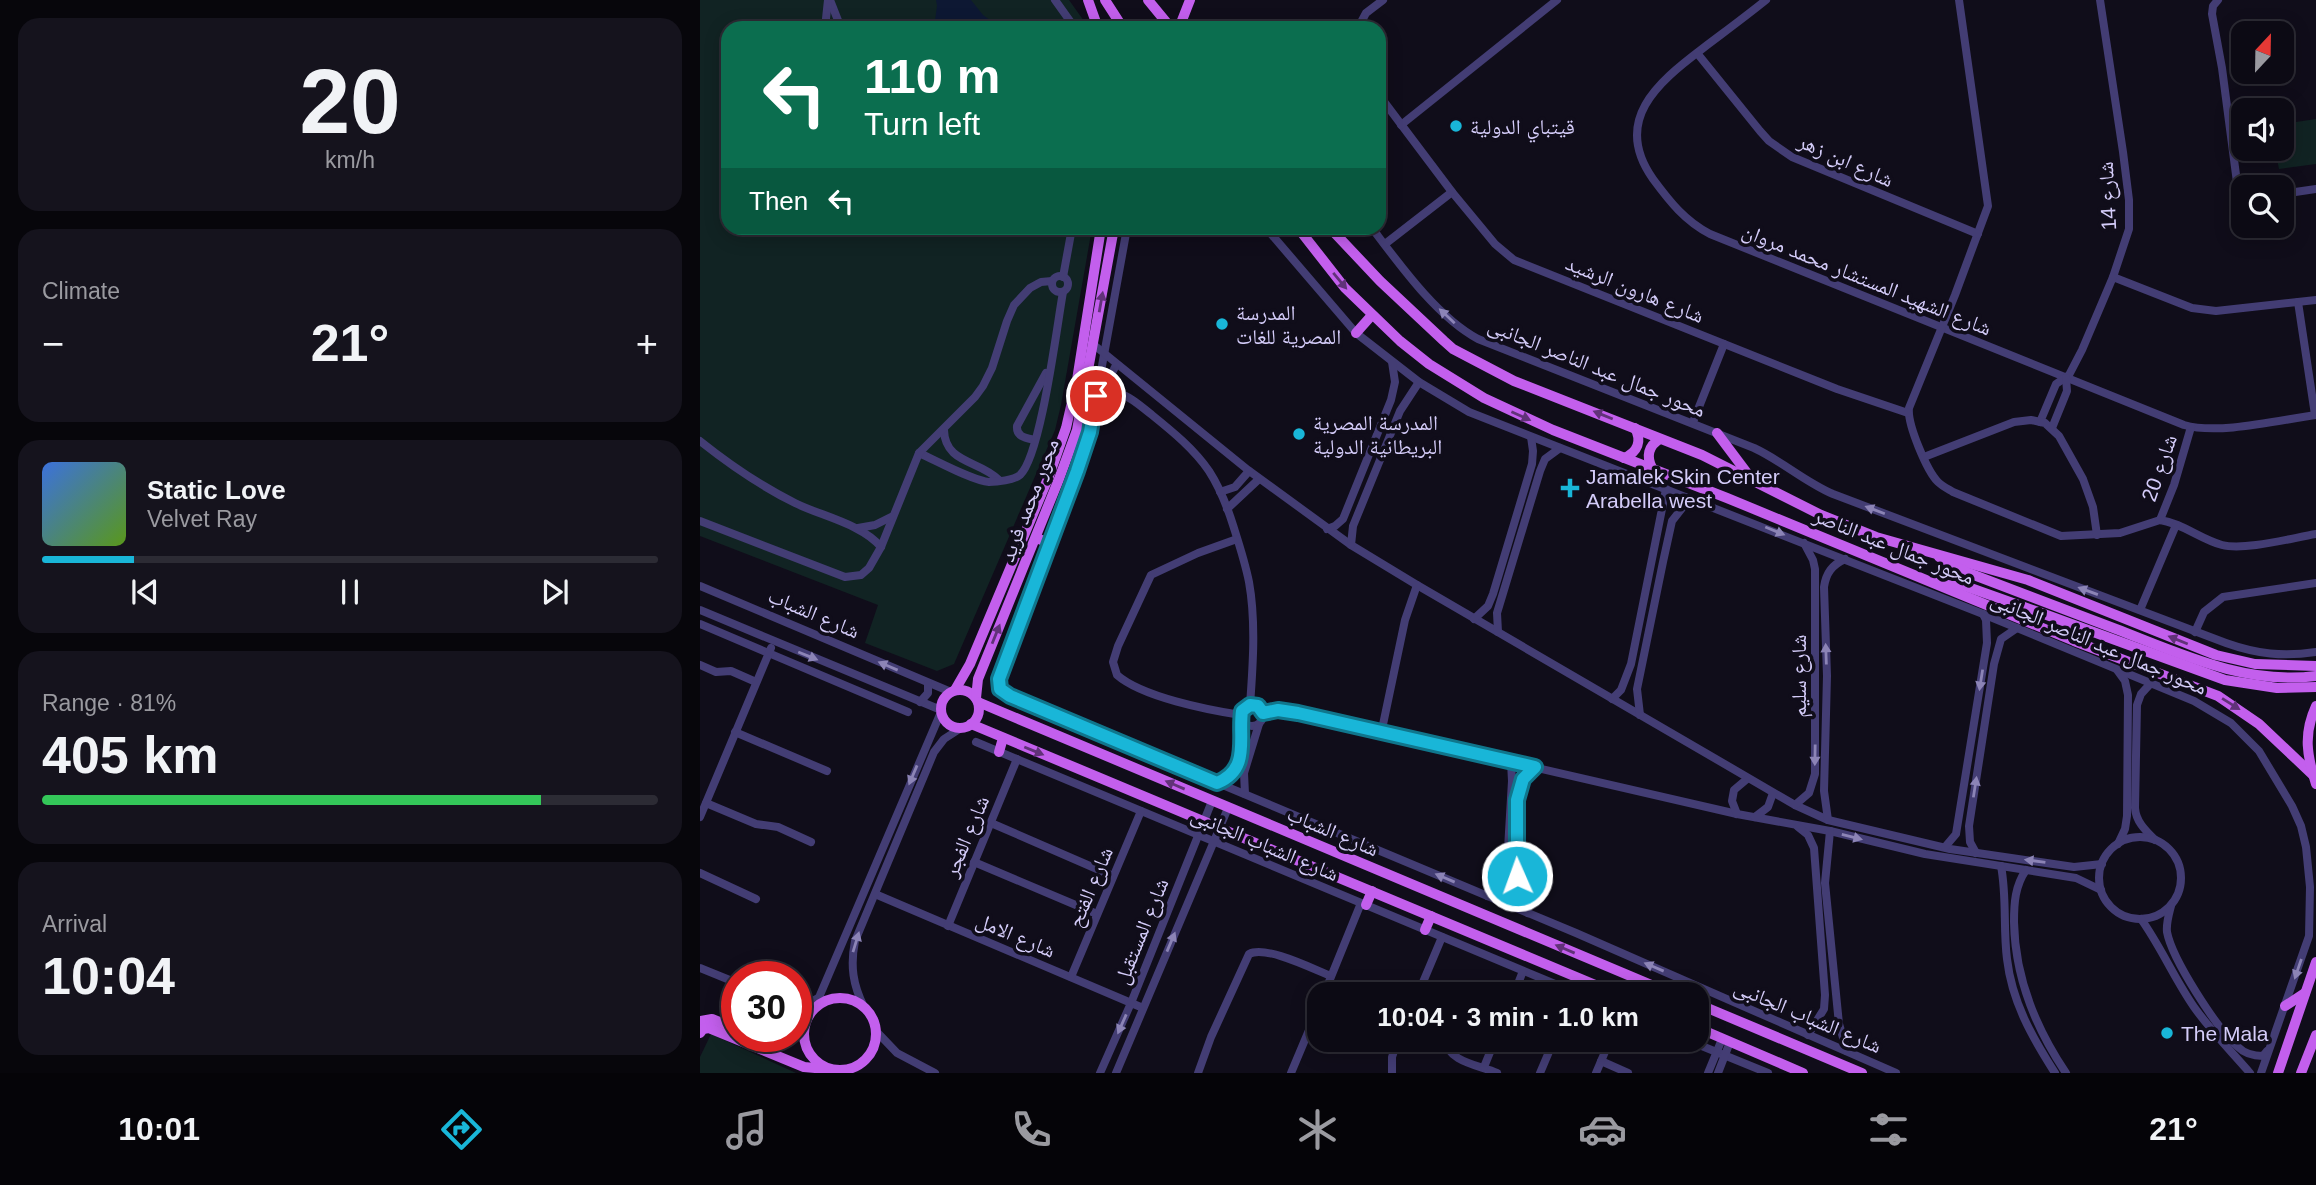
<!DOCTYPE html>
<meta charset="utf-8">
<style>
:root{--surface:#0c0a14;--page:#15131d;--text:#f1f3f6;--muted:#9a9aa0;--line:#2c2b34;--accent:#19b6d8}
body{margin:0;font-family:Arial,"Noto Naskh Arabic",sans-serif;background:var(--page);color:var(--text);height:100vh;display:flex;flex-direction:column;font-size:26px;white-space:nowrap}
*{box-sizing:border-box;margin:0}
p{font-size:23px;color:var(--muted)}
.icon{flex:none;width:38px;height:38px;fill:none;stroke:currentColor;stroke-width:2;stroke-linecap:round;stroke-linejoin:round}
.map{position:relative;flex:1;overflow:hidden}
.sheet{display:flex;flex-direction:column;gap:18px;padding:18px;background:#07060b;width:700px}
.sheet>*{flex:none}
.guide{position:absolute;left:21px;top:21px;width:665px;height:214px;border-radius:21px;box-shadow:0 4px 18px #0003,0 0 0 2px var(--line);background:#0b6e4f;color:#fff;overflow:hidden}
.needle{width:46px;rotate:22deg}
.buttons{position:absolute;left:1531px;top:21px;display:grid;gap:14px}
.buttons a{display:grid;place-items:center;width:63px;height:63px;border-radius:14px;background:var(--surface);box-shadow:0 4px 18px #0003,0 0 0 2px var(--line);font-size:35px}
.speed{position:absolute;left:21px;top:961px;display:flex;gap:14px;font-size:35px;font-weight:700;text-align:center}
.speed>*{display:grid;place-content:center;width:91px;height:91px;border-radius:50%;background:var(--surface);box-shadow:0 4px 18px #0003,0 0 0 2px var(--line);line-height:1}
.speed .limit{border:10px solid #d22;background:#fff;color:#111}
.pin{position:absolute;display:grid;place-items:center;width:60px;height:60px;color:#fff;margin:-30px;border:4px solid #fff;border-radius:50%;box-shadow:0 2px 7px #0007}
.me{position:absolute;width:77px;margin:-38px;rotate:358deg;stroke-linejoin:round;filter:drop-shadow(0 0 5px #0008)}
.turn{display:flex;align-items:center;gap:24px;height:147px;padding:0 28px;font-size:32px}
.turn .icon{width:91px;height:91px;stroke-width:2.5}
.turn b{display:block;font-size:49px;line-height:60px}
.then{display:flex;align-items:center;height:66px;padding:0 28px;background:#0003;gap:14px;font-size:26px}
.big{font-size:52px;font-weight:700;line-height:1.1}
.sheet .widget{flex:1;display:flex;flex-direction:column;justify-content:center;gap:10px;min-width:0;padding:0 24px;border-radius:21px;background:var(--page)}
.sheet .dial{align-items:center;gap:0}
.dial b{font-size:91px;line-height:1}
.song{display:flex;align-items:center;gap:21px}
.cover{width:84px;height:84px;border-radius:10px;background:linear-gradient(135deg,hsl(220 70% 55%),hsl(90 70% 35%))}
.played{height:7px;border-radius:4px;background:linear-gradient(90deg,var(--accent) 15%,var(--line) 15%)}
.keys{display:flex;justify-content:space-around;direction:ltr}
.heat{display:flex;justify-content:space-between;align-items:center;font-size:38px;direction:ltr}
.charge{height:10px;border-radius:5px;background:linear-gradient(90deg,#34c759 81%,var(--line) 0)}
.trip{position:absolute;left:607px;top:982px;width:402px;height:70px;border-radius:21px;background:var(--surface);box-shadow:0 4px 18px #0003,0 0 0 2px var(--line);font-weight:700;line-height:70px;text-align:center}
.tabs{display:flex;height:112px;justify-content:space-around;align-items:center;background:#050408;color:var(--muted)}
.tabs .icon{width:49px;height:49px}
.tabs .on{color:var(--accent)}
.tabs b{font-size:32px;color:var(--text)}
main{display:flex;flex:1;min-height:0}
.map>svg:first-child{display:block}
.green{fill:#112323}
.water{fill:#0d1833}
.lines{fill:none;stroke-linecap:round;stroke-linejoin:round}
.minor{stroke:#433d74;stroke-width:8}
.major{stroke:#c35fed;stroke-width:10}
.oneway{fill:#613279}
.oneway2{fill:#8c84b6}
.route-casing{stroke:#10768c;stroke-width:18}
.route{stroke:#19b6d8;stroke-width:12}
.poi-dot{fill:#19b6d8;stroke:#100d1a;stroke-width:2.5}
.labels{text-anchor:middle;dominant-baseline:central;stroke-width:7;stroke-linejoin:round;paint-order:stroke}
.poi-label{font-size:21px;fill:#d4ccf9;stroke:#100d1a;text-anchor:start}
.street-label{font-size:21px;fill:#d4ccf9;stroke:#100d1a}
</style>
<main>
<section class="sheet">
<div class="widget dial"><b>20</b><p>km/h</p></div>
<div class="widget"><p>Climate</p>
<div class="heat"><a>−</a><b class="big">21°</b><a>+</a></div>
</div>
<div class="widget">
<div class="song"><i class="cover"></i><div><b>Static Love</b><p>Velvet Ray</p></div></div>
<div class="played"></div>
<div class="keys"><svg class="icon" aria-label="previous" viewBox="0 0 24 24"><path d="M18 5L8 12l10 7zM5 5v14"/></svg><svg class="icon" aria-label="pause" viewBox="0 0 24 24"><path d="M8 5v14M16 5v14"/></svg><svg class="icon" aria-label="next" viewBox="0 0 24 24"><path d="M6 5l10 7-10 7zM19 5v14"/></svg></div>
</div>
<div class="widget"><p>Range · 81%</p><b class="big">405 km</b><div class="charge"></div></div>
<div class="widget"><p>Arrival</p><b class="big">10:04</b></div>
</section>
<div class="map">
<svg width="1616" height="1073" viewBox="0 0 1616 1073">
<rect width="100%" height="100%" fill="#100d1a"/>
<g class="green">
<polygon points="0,0 369,0 389,28 28,28 28,228 392,228 361,405 355,430 254,664 237,671 165,643 178,605 0,536"/>
<polygon points="1616,119 1616,164 1579,169 1575,149 1582,149 1582,124"/>
<polygon points="11,1034 96,1073 0,1073 0,1057"/>
</g>
<polygon class="water" points="236,0 271,0 283,15 301,28 234,28 237,6"/>
<g class="lines">
<g class="minor">
<polyline points="130,0 141,28"/>
<polyline points="355,0 375,28"/>
<path d="M1066,0c-21,17 -43,33 -64,49 -45,34 -90,72 -49,130 17,23 32,42 57,55l474,191c35,10 95,-5 132,-10"/>
<path d="M1259,0l29,206 -33,89 -46,113c-2,16 18,63 29,74 4,4 10,7 15,10l108,44 59,-3 40,-13"/>
<polyline points="1518,0 1513,6 1512,14 1522,68 1538,190 1544,198"/>
<polyline points="125,28 128,0"/>
<polyline points="658,28 666,13 683,0"/>
<polyline points="997,53 1060,131 1069,141 1092,157 1278,234"/>
<polyline points="679,95 752,192 795,244 814,260 1137,389 1208,413"/>
<polyline points="701,125 857,0"/>
<polyline points="1582,194 1616,189"/>
<polyline points="427,228 390,432 328,606 299,679 300,689 310,696 876,933 1196,1073"/>
<polyline points="566,228 656,333 719,382 769,412 1283,614 1494,701 1531,723 1559,751 1592,806 1601,826 1606,847 1610,887 1609,936 1561,1073"/>
<path d="M672,228c28,37 65,89 106,111l276,109c28,13 51,34 79,46l393,149c31,11 57,14 90,9"/>
<polyline points="685,244 752,192"/>
<circle cx="360" cy="284" r="8"/>
<polyline points="363,277 372,228"/>
<polyline points="1413,277 1492,308 1516,311 1616,300"/>
<polyline points="1598,302 1615,415"/>
<polyline points="394,345 548,470 651,545 717,585 1095,805 1128,820 1250,849 1374,867 1402,864"/>
<polyline points="410,391 410,377 416,365"/>
<path d="M383,405c30,-23 43,-11 69,10 21,17 42,34 57,56 11,17 18,35 24,54 6,19 12,37 16,57 7,39 4,83 1,123"/>
<polyline points="993,422 1024,344"/>
<polyline points="1340,422 1356,384 1369,375 1382,350 1413,277 1429,229 1429,200 1423,152 1400,0"/>
<polyline points="1352,428 1367,391 1366,378"/>
<path d="M244,430c1,34 36,30 55,50"/>
<path d="M335,440c-9,-2 -19,-3 -18,-14l29,-53"/>
<path d="M0,441c30,24 61,45 95,62 26,13 67,21 86,44"/>
<path d="M219,453c16,7 54,28 70,29 8,0 25,-2 31,-7 21,-19 37,-150 43,-183"/>
<polyline points="1224,457 1314,422 1331,420 1345,423 1359,436 1383,479 1393,507 1397,535"/>
<polyline points="520,492 535,487 549,471"/>
<polyline points="527,509 559,479"/>
<path d="M1460,520c22,3 40,19 62,25 22,6 70,-7 94,-11"/>
<polyline points="1460,520 1474,485 1491,427"/>
<polyline points="0,521 145,577 161,575 169,568 181,547 219,453 275,397 283,386 292,368 307,321 314,305 330,288 341,282 352,281"/>
<polyline points="158,528 175,525 191,517"/>
<polyline points="627,529 635,526 643,519 691,400 695,382 692,362"/>
<path d="M537,539l-39,14 -47,22 -33,71 -5,16 4,13c25,22 91,35 124,40"/>
<polyline points="651,545 653,526 700,411 719,382"/>
<polyline points="0,586 251,692"/>
<polyline points="0,610 241,710"/>
<polyline points="1440,610 1476,525"/>
<polyline points="774,619 788,606 793,594 832,464 833,451 831,437"/>
<polyline points="0,624 208,712"/>
<polyline points="798,632 797,613 840,471 845,459 860,448"/>
<polyline points="1495,632 1504,612 1523,597 1616,583"/>
<polyline points="0,665 16,672 31,671 56,682"/>
<polyline points="1417,670 1425,681 1428,695 1427,816 1425,829 1418,844"/>
<path d="M1451,683l-10,11 -4,11 -2,103c1,14 11,23 20,32"/>
<polyline points="912,699 921,690 931,664 966,489"/>
<polyline points="220,702 228,693 228,683"/>
<circle cx="552" cy="715" r="11"/>
<polyline points="563,713 578,710 598,713 1037,814 1130,831 1225,854 1376,878 1401,890"/>
<polyline points="940,715 937,689 963,562 972,521 990,498"/>
<polyline points="35,732 127,771"/>
<polyline points="681,734 705,620 717,585"/>
<polyline points="276,742 879,994"/>
<path d="M517,784c26,-11 27,-39 25,-64"/>
<polyline points="545,794 544,773 559,724"/>
<polyline points="6,803 56,824 78,827 111,842"/>
<polyline points="1095,805 1109,793 1115,774 1115,569 1113,560 1104,543"/>
<polyline points="1037,814 1032,801 1034,790 1047,779"/>
<polyline points="0,817 71,648"/>
<polyline points="1055,817 1068,807 1073,793"/>
<path d="M1128,820l-4,-29 3,-115 -3,-89c2,-14 8,-22 21,-28"/>
<polyline points="291,823 413,876"/>
<polyline points="1098,827 1108,835 1114,848 1125,995 1124,1009 1108,1035"/>
<polyline points="1130,831 1125,883 1139,1024 1147,1051"/>
<circle cx="1440" cy="878" r="41"/>
<polyline points="1245,847 1256,834 1287,643 1286,620 1283,614"/>
<polyline points="1276,853 1270,842 1269,826 1294,664 1301,639 1317,628"/>
<polyline points="274,862 397,914"/>
<path d="M1301,866c6,31 2,62 6,93 5,43 25,78 48,114"/>
<path d="M1326,870c-11,16 -12,33 -12,52 1,56 21,105 52,151"/>
<polyline points="0,873 56,899"/>
<polyline points="175,894 443,1008"/>
<polyline points="787,896 801,882 807,866 812,781 811,762"/>
<path d="M1471,906c-2,8 -5,17 -4,26 5,27 50,97 71,115 7,7 15,9 25,9l4,-5"/>
<path d="M828,913c-13,-29 -19,-98 -7,-129 2,-7 8,-12 14,-17"/>
<path d="M1441,919c20,28 33,59 53,88 17,24 37,44 56,66"/>
<polyline points="248,926 317,759"/>
<polyline points="0,968 37,983"/>
<polyline points="371,977 441,811"/>
<polyline points="721,987 739,994"/>
<polyline points="624,994 661,903"/>
<polyline points="718,994 742,937"/>
<polyline points="814,994 823,971"/>
<polyline points="96,1006 107,1004 120,997"/>
<path d="M164,1007c-11,-22 -14,-41 -9,-66l79,-189 10,-13 17,-11"/>
<polyline points="114,1009 241,712"/>
<polyline points="176,1031 197,1053 235,1073"/>
<path d="M745,1040c3,22 34,25 52,33"/>
<polyline points="987,1040 1068,1073"/>
<polyline points="901,1061 928,1073"/>
<polyline points="784,1067 795,1040"/>
<polyline points="138,1070 145,1073"/>
<polyline points="400,1073 431,1003 512,801"/>
<polyline points="416,1073 528,808"/>
<path d="M498,1073l13,-36 38,-83c17,-9 64,15 82,22"/>
<polyline points="591,1073 620,1004"/>
<polyline points="692,1073 692,1057 698,1040"/>
<polyline points="840,1073 854,1040"/>
<polyline points="896,1073 910,1040"/>
<polyline points="1008,1073 1022,1039"/>
<polyline points="1018,1073 1030,1042"/>
</g>
<g class="major">
<polyline points="388,0 398,28"/>
<polyline points="405,0 423,28"/>
<polyline points="448,0 471,28"/>
<polyline points="479,28 490,0"/>
<polyline points="598,228 645,288 700,341 729,364 784,398 853,430 1027,498 1374,641 1518,696 1559,724 1613,775"/>
<polyline points="630,228 680,281 744,341 753,349 814,381 1002,455 1121,515 1176,537 1328,580 1516,655 1555,664 1616,666"/>
<polyline points="656,333 672,315"/>
<polyline points="1017,433 1050,477"/>
<path d="M924,458c14,-6 18,-17 11,-30"/>
<path d="M952,468c-6,-12 -4,-22 8,-29"/>
<polyline points="336,538 350,543"/>
<path d="M1239,557l27,15c50,19 100,38 150,57 65,25 129,56 200,47"/>
<polyline points="1235,579 1265,586 1344,614 1525,680 1577,688 1616,687"/>
<circle cx="260" cy="709" r="19"/>
<polyline points="255,690 270,664 349,476 366,428 377,380 401,228"/>
<polyline points="276,698 278,679 359,479 377,430 414,228"/>
<polyline points="278,702 973,994"/>
<path d="M1616,706c-13,28 -9,50 0,78"/>
<polyline points="271,724 917,994"/>
<polyline points="299,752 303,738"/>
<polyline points="666,905 672,891"/>
<polyline points="725,930 731,916"/>
<circle cx="140" cy="1034" r="36"/>
<polyline points="998,1004 1162,1073"/>
<polyline points="1585,1006 1605,993"/>
<polyline points="0,1021 12,1019 37,1029"/>
<polyline points="998,1028 1103,1073"/>
<polyline points="0,1033 3,1029 9,1028 104,1067 126,1069"/>
<path d="M54,1036c14,6 26,11 40,0"/>
<polyline points="1578,1073 1616,962"/>
<polyline points="1601,1073 1616,1035"/>
</g>
</g>
<defs><path id="oneway-solid" d="M-6-.8H1V-3.2L6.5 0L1 3.2V.8H-6Z" transform="scale(1.75)"/></defs>
<g class="oneway">
<use href="#oneway-solid" transform="translate(640 281) rotate(50)"/>
<use href="#oneway-solid" transform="translate(401 302) rotate(-80)"/>
<use href="#oneway-solid" transform="translate(903 415) rotate(-158)"/>
<use href="#oneway-solid" transform="translate(821 416) rotate(24)"/>
<use href="#oneway-solid" transform="translate(296 634) rotate(-68)"/>
<use href="#oneway-solid" transform="translate(1478 640) rotate(-158)"/>
<use href="#oneway-solid" transform="translate(1531 704) rotate(32)"/>
<use href="#oneway-solid" transform="translate(334 751) rotate(22)"/>
<use href="#oneway-solid" transform="translate(475 785) rotate(-157)"/>
<use href="#oneway-solid" transform="translate(865 949) rotate(-157)"/>
</g>
<g class="oneway2">
<use href="#oneway-solid" transform="translate(747 316) rotate(-137)"/>
<use href="#oneway-solid" transform="translate(1175 510) rotate(-159)"/>
<use href="#oneway-solid" transform="translate(1075 531) rotate(22)"/>
<use href="#oneway-solid" transform="translate(1388 591) rotate(-160)"/>
<use href="#oneway-solid" transform="translate(1126 654) rotate(-92)"/>
<use href="#oneway-solid" transform="translate(108 656) rotate(22)"/>
<use href="#oneway-solid" transform="translate(188 666) rotate(-157)"/>
<use href="#oneway-solid" transform="translate(1281 680) rotate(99)"/>
<use href="#oneway-solid" transform="translate(1115 755) rotate(91)"/>
<use href="#oneway-solid" transform="translate(213 775) rotate(113)"/>
<use href="#oneway-solid" transform="translate(1275 787) rotate(-81)"/>
<use href="#oneway-solid" transform="translate(1152 837) rotate(14)"/>
<use href="#oneway-solid" transform="translate(1335 861) rotate(-172)"/>
<use href="#oneway-solid" transform="translate(745 878) rotate(-157)"/>
<use href="#oneway-solid" transform="translate(156 942) rotate(-73)"/>
<use href="#oneway-solid" transform="translate(471 942) rotate(-67)"/>
<use href="#oneway-solid" transform="translate(954 967) rotate(-157)"/>
<use href="#oneway-solid" transform="translate(1598 969) rotate(109)"/>
<use href="#oneway-solid" transform="translate(422 1024) rotate(114)"/>
</g>
<g class="lines">
<g class="route-casing">
<path id="route" d="M396,396l-6,36 -13,39 -78,208 1,10 10,7 207,87c34,-14 21,-45 25,-72l8,-6 8,1 5,7 15,-3 20,3 237,54 -12,12 -6,21v76"/>
</g>
<use href="#route" class="route"/>
</g>
<g class="poi-dot">
<circle cx="756" cy="126" r="7"/>
<circle cx="522" cy="324" r="7"/>
<circle cx="599" cy="434" r="7"/>
<path d="M866.5 477.5h7v7h7v7h-7v7h-7v-7h-7v-7h7z"/>
<circle cx="1467" cy="1033" r="7"/>
</g>
<g class="labels">
<g class="poi-label">
<text x="770" y="126">قيتباي الدولية</text>
<text x="536" y="312">المدرسة<tspan x="536" dy="24">المصرية للغات</tspan></text>
<text x="613" y="422">المدرسة المصرية<tspan x="613" dy="24">البريطانية الدولية</tspan></text>
<text x="886" y="476">Jamalek Skin Center<tspan x="886" dy="24">Arabella west</tspan></text>
<text x="1481" y="1033">The Mala</text>
</g>
<g class="street-label">
<text transform="translate(1146 160) rotate(24)">شارع ابن زهر</text>
<text transform="translate(1407 196) rotate(-93)">شارع 14</text>
<text transform="translate(1167 279) rotate(22)">شارع الشهيد المستشار محمد مروان</text>
<text transform="translate(935 289) rotate(22)">شارع هارون الرشيد</text>
<text transform="translate(897 367) rotate(22)">محور جمال عبد الناصر الجانبى</text>
<text transform="translate(1459 468) rotate(-71)">شارع 20</text>
<text transform="translate(329 500) rotate(-69)">محور محمد فريد</text>
<text transform="translate(1194 546) rotate(22)">محور جمال عبد الناصر</text>
<text transform="translate(114 613) rotate(23)">شارع الشباب</text>
<text transform="translate(1399 643) rotate(23)">محور جمال عبد الناصر الجانبى</text>
<text transform="translate(1098 676) rotate(-90)">شارع سليم</text>
<text transform="translate(633 831) rotate(23)">شارع الشباب</text>
<text transform="translate(266 836) rotate(-67)">شارع الفجر</text>
<text transform="translate(565 844) rotate(23)">شارع الشباب الجانبى</text>
<text transform="translate(390 887) rotate(-67)">شارع الفتح</text>
<text transform="translate(441 931) rotate(-68)">شارع المستقبل</text>
<text transform="translate(316 935) rotate(23)">شارع الامل</text>
<text transform="translate(1108 1016) rotate(23)">شارع الشباب الجانبى</text>
</g>
</g>
</svg>
<div class="buttons">
<a><svg class="needle" viewBox="-14 -14 28 28"><path d="M0-13l5 13h-10z" fill="#e53935"/><path d="M0 13l5-13h-10z" fill="#9a9aa0"/></svg></a>
<a><svg class="icon" aria-label="sound" viewBox="0 0 24 24"><path d="M4 9h4l5-4v14l-5-4H4zM17 9q2 3 0 6"/></svg></a>
<a><svg class="icon" aria-label="search" viewBox="0 0 24 24"><circle cx="10" cy="10" r="6"/><path d="M15 15l6 6"/></svg></a>
</div>
<div class="speed"><div class="limit">30</div></div>
<div class="pin" style="left:396px;top:396px;background:#d93025"><svg class="icon" aria-label="arrive" viewBox="0 0 24 24"><path d="M6 21V4h12l-3 4 3 4H6"/></svg></div>
<svg class="me" style="left:817px;top:876px" viewBox="-20 -20 40 40"><circle r="17" fill="#19b6d8" stroke="#fff" stroke-width="3"/><path d="M0-11L8 9 0 5-8 9z" fill="#fff"/></svg>
<div class="trip">10:04 · 3 min · 1.0 km</div>
<div class="guide">
<div class="turn"><svg class="icon" aria-label="left" viewBox="0 0 24 24"><path d="M17 20v-9H6M10 6l-5 5 5 5"/></svg><div><b>110 m</b>Turn left</div></div>
<div class="then">Then<svg class="icon" aria-label="left" viewBox="0 0 24 24"><path d="M17 20v-9H6M10 6l-5 5 5 5"/></svg></div>
</div>
</div>
</main>
<nav class="tabs">
<b>10:01</b>
<svg class="icon on" aria-label="directions" viewBox="0 0 24 24"><path d="M12 3l9 9-9 9-9-9zM9 14v-3h6M13 9l2 2-2 2"/></svg>
<svg class="icon" aria-label="music" viewBox="0 0 24 24"><path d="M9 18V5l10-2v13"/><circle cx="6" cy="18" r="3"/><circle cx="16" cy="16" r="3"/></svg>
<svg class="icon" aria-label="phone" viewBox="0 0 24 24"><path d="M5 4h4l2 5-3 2q2 4 5 5l2-3 5 2v4C11 20 4 13 5 4z"/></svg>
<svg class="icon" aria-label="climate" viewBox="0 0 24 24"><path d="M12 3v18M4 7l16 10M4 17L20 7"/></svg>
<svg class="icon" aria-label="car" viewBox="0 0 24 24"><path d="M5 17H2v-5l4-1 3-4h7l3 4 3 1v5h-3M9 17h6M6 11h13"/><circle cx="7" cy="17" r="2"/><circle cx="17" cy="17" r="2"/></svg>
<svg class="icon" aria-label="filters" viewBox="0 0 24 24"><path d="M4 7h16M4 17h16"/><circle cx="9" cy="7" r="2"/><circle cx="15" cy="17" r="2"/></svg>
<b>21°</b>
</nav>
